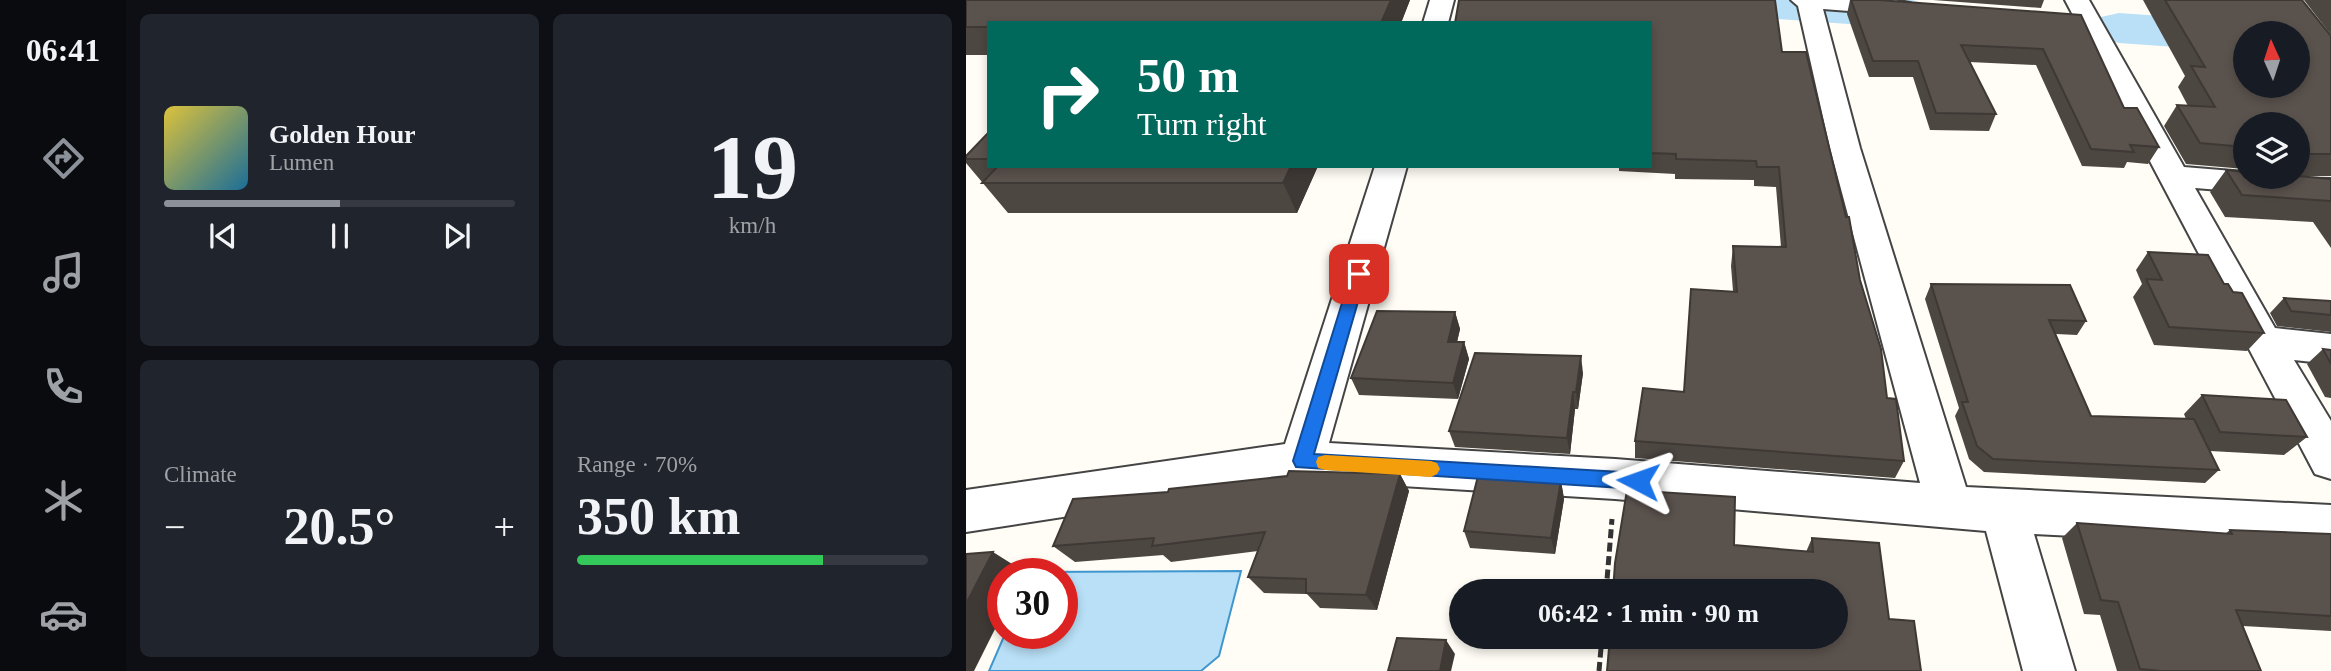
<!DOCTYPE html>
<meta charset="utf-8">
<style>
:root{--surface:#171b24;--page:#20242c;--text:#f1f3f6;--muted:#9ea1a6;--line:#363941;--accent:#8c9099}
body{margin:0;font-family:"Times New Roman",serif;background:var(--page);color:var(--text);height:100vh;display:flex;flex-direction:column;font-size:26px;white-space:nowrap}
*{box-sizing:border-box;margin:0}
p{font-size:23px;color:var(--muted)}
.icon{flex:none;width:38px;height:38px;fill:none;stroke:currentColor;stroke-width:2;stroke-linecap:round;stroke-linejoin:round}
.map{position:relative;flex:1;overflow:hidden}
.side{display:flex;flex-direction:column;gap:14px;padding:14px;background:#0d0f14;width:840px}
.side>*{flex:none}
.guide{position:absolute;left:21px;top:21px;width:665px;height:147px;border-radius:0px;box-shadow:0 4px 10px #0003;background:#00695c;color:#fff;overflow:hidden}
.needle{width:46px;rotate:357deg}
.buttons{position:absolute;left:1267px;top:21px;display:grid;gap:14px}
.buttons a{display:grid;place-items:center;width:77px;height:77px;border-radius:50%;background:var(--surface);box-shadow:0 4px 10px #0003;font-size:35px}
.speed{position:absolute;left:21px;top:558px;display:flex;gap:14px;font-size:35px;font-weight:700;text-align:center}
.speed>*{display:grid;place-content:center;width:91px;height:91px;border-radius:50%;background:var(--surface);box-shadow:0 4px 10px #0003;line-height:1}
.speed .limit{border:10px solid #d22;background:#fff;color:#111}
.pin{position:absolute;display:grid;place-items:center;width:60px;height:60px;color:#fff;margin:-30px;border-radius:14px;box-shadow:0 4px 10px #0006}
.me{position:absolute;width:77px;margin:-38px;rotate:274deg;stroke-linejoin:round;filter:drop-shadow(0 0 5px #0008)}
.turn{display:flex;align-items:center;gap:24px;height:147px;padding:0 35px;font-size:32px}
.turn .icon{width:91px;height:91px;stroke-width:2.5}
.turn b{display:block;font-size:49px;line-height:60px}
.big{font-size:52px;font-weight:700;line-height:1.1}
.side .tile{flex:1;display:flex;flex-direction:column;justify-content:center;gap:10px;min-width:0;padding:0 24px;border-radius:10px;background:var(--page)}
.side .dial{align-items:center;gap:0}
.dial b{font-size:91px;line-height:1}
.song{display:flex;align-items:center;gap:21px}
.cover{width:84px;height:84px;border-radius:10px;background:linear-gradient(135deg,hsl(50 70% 55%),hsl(200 70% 35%))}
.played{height:7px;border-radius:4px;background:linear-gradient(90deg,var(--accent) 50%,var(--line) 50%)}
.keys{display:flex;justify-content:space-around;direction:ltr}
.heat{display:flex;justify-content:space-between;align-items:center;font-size:38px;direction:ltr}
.charge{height:10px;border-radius:5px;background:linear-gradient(90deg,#34c759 70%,var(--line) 0)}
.side .tiles{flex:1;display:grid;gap:14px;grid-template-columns:repeat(2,1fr)}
.trip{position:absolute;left:483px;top:579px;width:399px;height:70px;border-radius:35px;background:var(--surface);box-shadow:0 4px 10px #0003;font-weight:700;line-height:70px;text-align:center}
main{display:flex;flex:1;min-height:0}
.menu{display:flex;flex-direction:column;width:126px;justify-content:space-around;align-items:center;background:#090b0e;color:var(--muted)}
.menu .icon{width:49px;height:49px}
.menu .current{color:var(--accent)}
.menu b{font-size:32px;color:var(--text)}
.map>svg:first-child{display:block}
.water{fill:#b9e0f7;stroke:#3f96cf;stroke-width:2}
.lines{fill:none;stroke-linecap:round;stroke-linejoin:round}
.river{fill:#b9e0f7;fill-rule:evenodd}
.minor-casing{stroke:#444;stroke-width:4}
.path{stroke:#333;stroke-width:5;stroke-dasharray:9 4.5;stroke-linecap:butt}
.minor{fill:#fff;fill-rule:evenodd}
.wall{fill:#4d4742}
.shaded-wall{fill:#3f3936}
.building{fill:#5a524d;stroke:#3f3936;stroke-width:2;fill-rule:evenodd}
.route{fill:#1a73e8;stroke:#114b97;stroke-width:2}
.slow{fill:#f59e0b}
</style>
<main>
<nav class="menu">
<b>06:41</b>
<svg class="icon current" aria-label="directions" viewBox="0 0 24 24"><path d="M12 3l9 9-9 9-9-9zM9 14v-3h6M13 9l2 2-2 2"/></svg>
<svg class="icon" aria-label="music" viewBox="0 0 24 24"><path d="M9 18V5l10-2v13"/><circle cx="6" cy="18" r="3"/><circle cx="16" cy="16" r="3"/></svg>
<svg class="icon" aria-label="phone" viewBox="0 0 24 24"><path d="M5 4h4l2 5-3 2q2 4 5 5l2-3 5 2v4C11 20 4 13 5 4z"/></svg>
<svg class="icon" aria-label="climate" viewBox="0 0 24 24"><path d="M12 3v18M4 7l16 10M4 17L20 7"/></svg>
<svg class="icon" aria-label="car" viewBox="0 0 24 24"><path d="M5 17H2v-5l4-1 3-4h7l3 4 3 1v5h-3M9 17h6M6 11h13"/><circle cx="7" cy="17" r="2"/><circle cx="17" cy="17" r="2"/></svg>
</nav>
<section class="side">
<div class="tiles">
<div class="tile">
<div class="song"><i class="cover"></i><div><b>Golden Hour</b><p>Lumen</p></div></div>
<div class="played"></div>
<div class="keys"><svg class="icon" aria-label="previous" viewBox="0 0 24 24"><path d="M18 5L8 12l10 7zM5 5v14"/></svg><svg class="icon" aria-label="pause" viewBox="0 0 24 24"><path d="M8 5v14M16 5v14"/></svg><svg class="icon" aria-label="next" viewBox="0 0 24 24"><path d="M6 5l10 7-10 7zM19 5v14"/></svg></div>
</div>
<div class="tile dial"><b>19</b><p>km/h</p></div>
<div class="tile"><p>Climate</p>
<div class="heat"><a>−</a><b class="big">20.5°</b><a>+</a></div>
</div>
<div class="tile"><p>Range · 70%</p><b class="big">350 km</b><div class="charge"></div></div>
</div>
</section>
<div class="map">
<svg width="1365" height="671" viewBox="0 0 1365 671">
<rect width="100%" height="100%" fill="#fffdf5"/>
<polygon class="water" points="275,571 253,656 235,671 23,671 39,634 96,634 96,574 65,574 66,572"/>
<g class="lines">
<g class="river">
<polygon points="720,0 946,0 956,3 964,13 956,23 939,28 744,14 727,10"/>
<polygon points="1153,13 1267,21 1285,25 1291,33 1279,33 1279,48 1267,51 1153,43 1135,39 1128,28 1135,17"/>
</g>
<g class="minor-casing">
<g id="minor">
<polygon points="464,0 488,0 482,23 457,23"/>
<polygon points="825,0 927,0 944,3 947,8 944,13 935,15 857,9 894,148 1000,487 1365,505 1365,549 1068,534 1109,671 1057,671 1020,531 649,499 336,480 0,532 0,490 319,444 409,166 441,166 363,443 649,459 954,483 864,148 832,6"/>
<polygon points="1099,0 1123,0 1218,167 1279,172 1279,177 1365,179 1365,199 1229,188 1309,328 1365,334 1365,364 1328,360 1365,421 1365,479 1349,474"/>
</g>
</g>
<g class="path">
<polyline points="640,592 646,519"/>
<polyline points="633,671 636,637"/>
</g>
<use href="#minor" class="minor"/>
</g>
<g class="wall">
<polygon points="0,0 444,0 435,23 23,23 23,55 0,55"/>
<polygon points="884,0 913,0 1115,15 1158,108 1193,147 1182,164 1161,162 1158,168 1116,166 1070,65 1003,62 1030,114 1023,131 964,130 947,77 903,77 881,14"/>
<polygon points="967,0 1078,0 1075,8"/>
<polygon points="1177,0 1336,0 1365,36 1365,176 1332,176 1332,124 1279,124 1279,169 1220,164 1198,126 1211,105 1222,106 1212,87 1219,76"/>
<polygon points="1338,0 1365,0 1365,35"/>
<polygon points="684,23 816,52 894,280 921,398 938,461 929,478 669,458 669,441 718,392 767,291 765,266 767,246 815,247 810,187 788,186 788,180 709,179 709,174 653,171 653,166 684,166"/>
<polygon points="23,132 23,166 352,166 331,213 42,213 0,163 0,156"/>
<polygon points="1260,170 1365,201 1365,248 1347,222 1259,217 1244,192"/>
<polygon points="1182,252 1258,284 1267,292 1298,333 1281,351 1188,345 1167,297 1176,284 1170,270"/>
<polygon points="965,284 1120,321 1111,335 1090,334 1125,416 1220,419 1218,414 1236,395 1341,437 1318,455 1244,451 1253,470 1239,483 1018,472 1003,459 989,416 993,408 959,299"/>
<polygon points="1318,298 1365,301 1365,332 1311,326 1304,313"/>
<polygon points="489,312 494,329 491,342 498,342 503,359 492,399 393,395 385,378"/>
<polygon points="1357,349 1365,350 1365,398 1359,397 1341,364"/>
<polygon points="617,373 612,409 609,409 604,454 489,447 483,431"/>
<polygon points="434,474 443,491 411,610 354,608 341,594 298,593 282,577 292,551 205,562 197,555 109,562 87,546 202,492"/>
<polygon points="595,481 598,499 589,554 504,548 498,531"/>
<polygon points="1111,523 1259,534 1264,530 1365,534 1365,631 1277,626 1295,671 1151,671 1134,615 1118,614 1096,538"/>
<polygon points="846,538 923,619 768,545 840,552"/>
</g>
<g class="shaded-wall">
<polygon points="425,0 444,0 435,23 415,23"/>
<polygon points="325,166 352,166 331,213 317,183"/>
<polygon points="489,312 494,329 487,359 482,342"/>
<polygon points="498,342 503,359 492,399 487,383"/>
<polygon points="615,356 617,373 612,409 610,392"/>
<polygon points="607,392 609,409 604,454 601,438"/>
<polygon points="434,474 443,491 411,610 400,595"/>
<polygon points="595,481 598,499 589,554 585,538"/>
<polygon points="27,552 57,571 56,574 37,574 37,613 8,671 0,671 0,604"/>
<polygon points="480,640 489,654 485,671 474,671"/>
</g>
<g class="building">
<polygon points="0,0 425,0 415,23 23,23 23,27 0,27"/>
<polygon points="493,0 809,0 816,52 840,52 880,217 883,217 894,280 915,349 921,398 930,399 938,461 669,441 677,388 718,392 725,289 771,292 767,246 820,247 813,167 791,167 790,161 710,159 710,154 684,153 684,23 489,23"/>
<polygon points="885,0 913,0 1115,15 1158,108 1171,108 1193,147 1164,145 1168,152 1125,149 1077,49 995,45 1030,114 970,113 952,61 907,61"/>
<path d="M1199,0h137l29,36v118h-33v-30h-53v23l-45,-4 -23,-38 38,2 -24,-41 14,1zM1279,33h53v53h-53z"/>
<polygon points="23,132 23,159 0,159 0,156"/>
<polygon points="32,166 325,166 317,183 16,183"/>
<polygon points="1260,170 1279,172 1279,177 1332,176 1365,179 1365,201 1276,195"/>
<polygon points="1182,252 1242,255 1258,284 1262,284 1267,292 1276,293 1298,333 1203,327 1180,279 1196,280"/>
<polygon points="965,284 1104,285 1120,321 1083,320 1125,416 1228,419 1253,470 1027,459 1011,446 996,402 1002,402"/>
<polygon points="1318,298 1365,301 1365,315 1325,311"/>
<polygon points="411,311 489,312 482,342 498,342 487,383 385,378"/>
<polygon points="1357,349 1365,350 1365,364"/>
<polygon points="509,353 615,356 610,392 607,392 601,438 483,431"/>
<polygon points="1236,395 1320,400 1341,437 1254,432"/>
<polygon points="323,471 434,474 400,595 340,593 340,579 282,577 299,532 186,546 188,538 87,546 107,499 202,492 203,489 321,476"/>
<polygon points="512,476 595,481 585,538 498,531"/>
<polygon points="661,490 769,497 768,545 847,552 846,538 913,543 923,619 948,621 955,671 641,671 644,637 870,637 870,592 647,592 649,563"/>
<polygon points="1111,523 1266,534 1264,530 1365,534 1365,616 1270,610 1295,671 1195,671 1174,669 1152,602 1135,600"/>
<polygon points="27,552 0,604 0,554"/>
<polygon points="431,638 480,640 474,671 422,671"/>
</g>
<polygon class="route" points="393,268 400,274 348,454 672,473 679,475 681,481 679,487 672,489 330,467 327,461 385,274"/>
<polygon class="slow" points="359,455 465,461 471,463 474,469 471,474 465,477 359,470 352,468 350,462 352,457"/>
</svg>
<div class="buttons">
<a><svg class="needle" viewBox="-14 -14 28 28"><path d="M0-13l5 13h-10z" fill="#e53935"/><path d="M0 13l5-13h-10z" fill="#9ea1a6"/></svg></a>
<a><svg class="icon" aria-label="layers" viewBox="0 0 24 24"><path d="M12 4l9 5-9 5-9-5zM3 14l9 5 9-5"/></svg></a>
</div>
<div class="speed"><div class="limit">30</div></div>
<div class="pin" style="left:393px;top:274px;background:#d93025"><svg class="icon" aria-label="arrive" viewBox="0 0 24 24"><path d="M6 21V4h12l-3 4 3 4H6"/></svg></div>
<svg class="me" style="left:672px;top:481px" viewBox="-20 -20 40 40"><path d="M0-17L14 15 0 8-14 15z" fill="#1a73e8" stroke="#fff" stroke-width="4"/></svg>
<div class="trip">06:42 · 1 min · 90 m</div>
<div class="guide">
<div class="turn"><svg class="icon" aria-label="right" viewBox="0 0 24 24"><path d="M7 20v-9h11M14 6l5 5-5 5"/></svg><div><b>50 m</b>Turn right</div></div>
</div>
</div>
</main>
